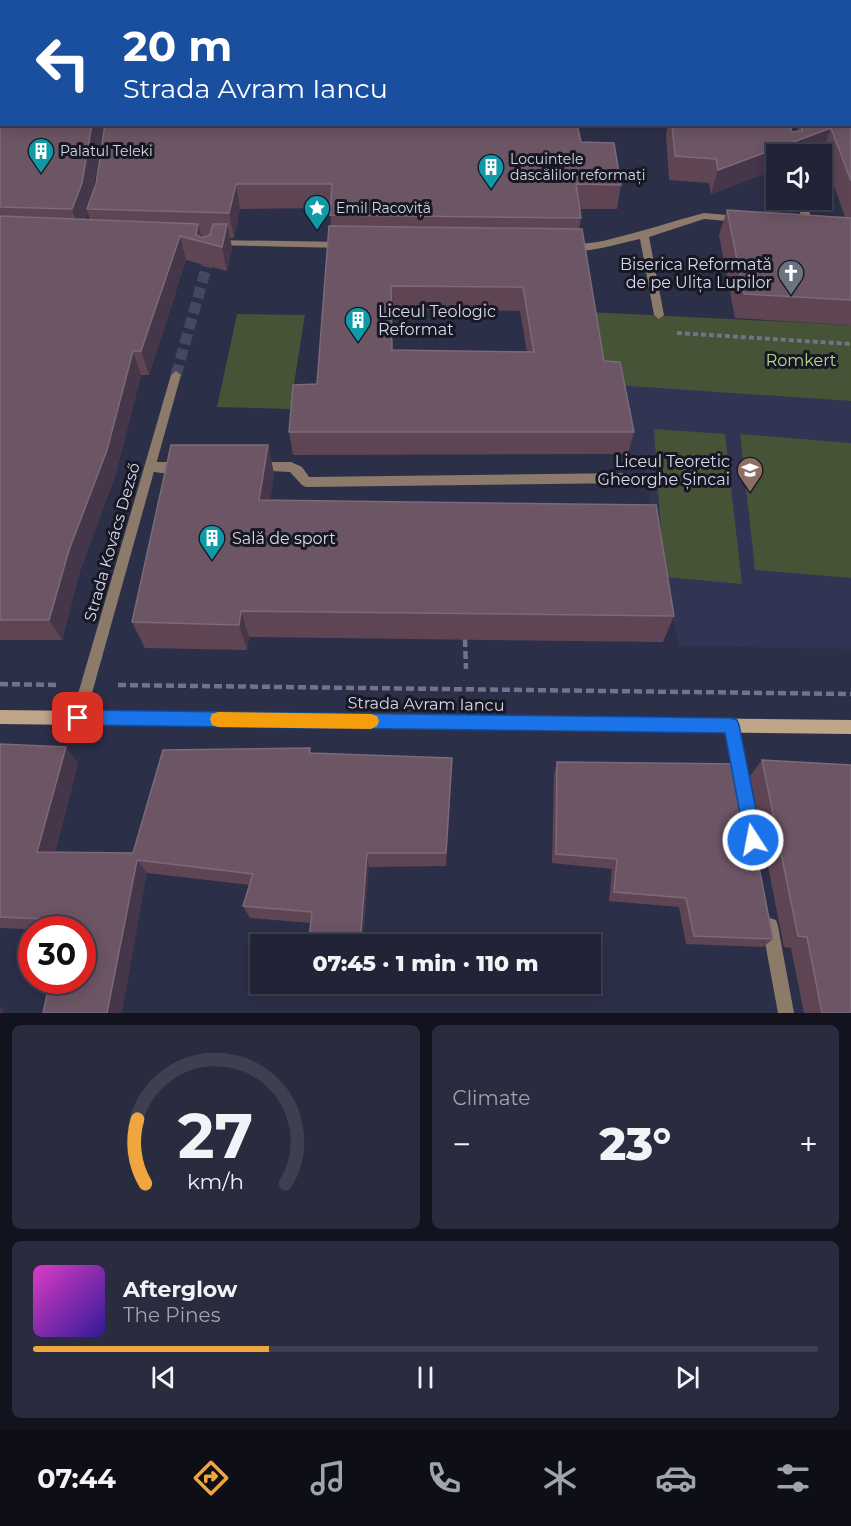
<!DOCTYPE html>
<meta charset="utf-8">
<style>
:root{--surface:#212336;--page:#292b3e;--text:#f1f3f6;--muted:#a2a4ad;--line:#3e4051;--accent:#f0a63f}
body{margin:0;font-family:Montserrat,sans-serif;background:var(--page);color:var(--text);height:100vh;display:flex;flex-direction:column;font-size:22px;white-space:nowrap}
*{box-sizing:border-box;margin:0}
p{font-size:20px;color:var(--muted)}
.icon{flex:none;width:33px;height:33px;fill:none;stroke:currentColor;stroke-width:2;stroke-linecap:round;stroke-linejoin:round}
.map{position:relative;height:1013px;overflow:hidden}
.panel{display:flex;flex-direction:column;gap:12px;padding:12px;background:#12131e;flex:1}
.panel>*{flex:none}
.hud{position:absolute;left:0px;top:0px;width:852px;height:126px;box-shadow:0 3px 15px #0003,0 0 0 2px var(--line);background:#1a4fa0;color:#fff;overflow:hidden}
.buttons{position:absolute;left:766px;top:144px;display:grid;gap:12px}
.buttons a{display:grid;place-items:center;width:66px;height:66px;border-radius:0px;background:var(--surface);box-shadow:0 3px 15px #0003,0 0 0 2px var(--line);font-size:30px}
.speed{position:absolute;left:18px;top:916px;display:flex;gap:12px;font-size:30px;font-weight:700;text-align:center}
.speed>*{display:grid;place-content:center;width:78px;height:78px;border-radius:50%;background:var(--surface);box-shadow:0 3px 15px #0003,0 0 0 2px var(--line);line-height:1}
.speed .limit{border:9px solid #d22;background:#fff;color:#111}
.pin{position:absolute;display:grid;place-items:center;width:51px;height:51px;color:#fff;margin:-26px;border-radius:12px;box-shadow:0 3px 9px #0006}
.me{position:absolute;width:66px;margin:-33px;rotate:349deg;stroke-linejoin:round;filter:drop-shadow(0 0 4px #0008)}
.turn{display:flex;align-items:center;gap:21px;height:126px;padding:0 24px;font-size:27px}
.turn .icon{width:78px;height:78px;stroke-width:2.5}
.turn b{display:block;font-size:42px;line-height:51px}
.big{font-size:45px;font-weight:800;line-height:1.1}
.panel .widget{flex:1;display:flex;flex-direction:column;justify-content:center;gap:9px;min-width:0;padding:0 21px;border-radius:9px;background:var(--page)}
.panel .dial{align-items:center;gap:0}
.dial svg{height:156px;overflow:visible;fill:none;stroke:var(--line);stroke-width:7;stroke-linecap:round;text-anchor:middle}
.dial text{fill:var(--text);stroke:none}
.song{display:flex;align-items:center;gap:18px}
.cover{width:72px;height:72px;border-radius:9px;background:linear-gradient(135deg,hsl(310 70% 55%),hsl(250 70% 35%))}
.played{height:6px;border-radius:3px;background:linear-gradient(90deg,var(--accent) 30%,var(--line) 30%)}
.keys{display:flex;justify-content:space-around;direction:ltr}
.heat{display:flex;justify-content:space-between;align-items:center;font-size:33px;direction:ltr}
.panel .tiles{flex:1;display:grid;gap:12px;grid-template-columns:1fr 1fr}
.widget:last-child{grid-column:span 2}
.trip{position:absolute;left:250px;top:934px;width:351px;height:60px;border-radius:0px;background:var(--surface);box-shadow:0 3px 15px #0003,0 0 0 2px var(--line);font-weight:800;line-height:60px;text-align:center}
.dock{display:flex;height:96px;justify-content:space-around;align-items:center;background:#0d0e16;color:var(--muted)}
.dock .icon{width:42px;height:42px}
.dock .current{color:var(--accent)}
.dock b{font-size:27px;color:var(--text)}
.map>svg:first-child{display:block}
.built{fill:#323454}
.green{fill:#465337}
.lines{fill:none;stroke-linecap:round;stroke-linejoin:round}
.pedestrian-tunnel{stroke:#454860;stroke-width:11;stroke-dasharray:11 5;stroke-linecap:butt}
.path-far1{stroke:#707389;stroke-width:4;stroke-dasharray:5 3;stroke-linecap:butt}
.path{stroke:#707389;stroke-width:4.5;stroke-dasharray:8 4;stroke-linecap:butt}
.service{fill:#8c7b6a;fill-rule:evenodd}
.pedestrian{fill:#8c7b6a;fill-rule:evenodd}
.minor{fill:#8c7b6a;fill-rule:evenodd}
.secondary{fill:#bfa589;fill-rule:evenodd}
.wall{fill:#5f4554;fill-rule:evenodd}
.shaded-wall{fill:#453649}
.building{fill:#6c5564;stroke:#7c6979;stroke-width:1.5;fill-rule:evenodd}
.route{fill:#1a73e8;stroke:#114b97;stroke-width:1.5}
.slow{fill:#f59e0b}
.labels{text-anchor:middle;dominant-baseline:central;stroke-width:6;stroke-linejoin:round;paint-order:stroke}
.far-poi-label{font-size:14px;fill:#d5d8e8;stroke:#171823;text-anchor:start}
.poi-label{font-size:16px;fill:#d5d8e8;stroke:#171823;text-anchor:end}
.park-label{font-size:16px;fill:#b8d990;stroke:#171823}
.street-label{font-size:16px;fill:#d5d8e8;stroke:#171823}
</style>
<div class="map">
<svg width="851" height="1013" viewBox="0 0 851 1013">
<rect width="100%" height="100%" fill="#2c2f48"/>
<polygon class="built" points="615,385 851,401 851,649 679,646 654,530 643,456 628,454"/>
<g class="green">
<polygon points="588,312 851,325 851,401 599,384"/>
<polygon points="237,314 305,315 290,409 217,407"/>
<polygon points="654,429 725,434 742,584 664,577"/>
<polygon points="740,434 851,443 851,578 755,570"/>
</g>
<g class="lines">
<polyline class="pedestrian-tunnel" points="176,375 209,258"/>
<polyline class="path-far1" points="677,333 851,344"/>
<g class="path">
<polyline points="465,639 466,669"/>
<polyline points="0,684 59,685"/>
<polyline points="118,685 851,694"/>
</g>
<g class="service">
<path d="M151,462h29l6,5c-7,8 -34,8 -41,0z"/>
<polygon points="257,462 291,462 302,467 309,477 627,473 631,475 633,478 631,481 627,483 306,487 302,485 290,472 253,470 251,467 253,464"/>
</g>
<g class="pedestrian">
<polygon points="797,200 806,200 813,224 811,226 805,226 803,224"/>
<path d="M704,213l34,3 5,3 -5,3 -34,-3 -55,18 15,78 -5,4 -5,-4 -14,-76c-16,3 -62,18 -74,9 5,-4 28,-5 37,-7 34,-8 67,-19 101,-28z"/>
<polygon points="214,240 344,242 349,245 344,248 211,245 211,241"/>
<polygon points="176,371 181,375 85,718 83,723 78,725 73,723 71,718 171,375"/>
</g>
<g class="minor">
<polygon points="731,718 736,720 738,725 749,779 747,784 742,786 737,784 735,779 724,725 726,720"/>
<polygon points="770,918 776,920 778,926 794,1013 778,1013 762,926 764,920"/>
</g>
<polygon class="secondary" points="0,710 851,720 851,734 0,724"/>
</g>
<g class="wall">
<path d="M0,0h851v325l-116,-7 -16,-83 8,-25 118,7 -23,-65 -111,42 -2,-11 -40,-3 -3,-46 2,-10h121l3,8 5,-1 2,-7h51v-122h-848l102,122 -12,72 489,-54 40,43 -4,24h-37l1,9 -2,11 25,132 30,71 -6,22 -335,1 -4,-23 28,-48 14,-158 -1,-18 -90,1 -6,29h-4l2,10 -5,23 -41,-11 -37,115h-8l-25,98 -36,98 -18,69h-62zM88,213l2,7h-5zM392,309l128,2 7,41 -135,-2z"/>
<polygon points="268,445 274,474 270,501 674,616 663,642 249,637 247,650 145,648 132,622"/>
<polygon points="0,744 78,763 55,852 133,853 310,748 311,753 452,758 446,866 369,867 311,923 250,918 243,906 250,885 147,873 82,930 50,930 0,928"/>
<polygon points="762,760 851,1013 804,1013 791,948 784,947 750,776"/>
<polygon points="557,762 773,939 763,947 686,944 679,907 609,901 612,869 552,863 554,774"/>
</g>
<g class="shaded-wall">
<polygon points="92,124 104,124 90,207 87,209 88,213 80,234 72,209"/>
<polygon points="831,128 822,152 816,154 777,154 777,169 711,194 718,170"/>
<polygon points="236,184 240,209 234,238 229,213"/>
<polygon points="198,224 203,242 196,234"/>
<polygon points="227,224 232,248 227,271 222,247"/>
<polygon points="180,236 186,260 149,375 141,351"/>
<polygon points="133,351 141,375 116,473 80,571 62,640 49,620 69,550"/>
<polygon points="268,445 274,474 266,529 259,500"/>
<polygon points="241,611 249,637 247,650 239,625"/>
<polygon points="66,747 78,763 51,865 37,852"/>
<polygon points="367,853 369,867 363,945 360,945"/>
<polygon points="137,860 147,873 122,1013 107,1013"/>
<polygon points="0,1007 4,1009 3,1013 0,1013"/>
</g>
<g class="building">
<polygon points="0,0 851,0 851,181 831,128 718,170 716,159 675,156 672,124 789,124 792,132 802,131 801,124 850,124 850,2 2,2 2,124 92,124 82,183 72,209 0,207"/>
<polygon points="105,124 577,124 581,142 614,143 621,185 576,184 581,218 330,215 332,184 236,184 229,213 87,209 96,184"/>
<polygon points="727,210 851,218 851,300 744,294"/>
<polygon points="0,216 198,224 196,234 202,238 210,235 213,224 227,224 222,247 180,236 141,351 133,351 107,450 69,550 49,620 0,620"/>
<path d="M329,226l253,3 22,132 16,1 14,70h-345l4,-47 24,-1zM391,286l132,1 11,65 -142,-2z"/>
<polygon points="171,445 268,445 259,500 656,505 674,616 241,611 239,625 132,622"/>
<polygon points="0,744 66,747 37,852 133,853 163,750 310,748 309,753 452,758 446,853 367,853 360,945 308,945 312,912 243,906 253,874 137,860 107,1013 43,1013 50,981 82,981 82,930 62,930 64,920 0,917"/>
<polygon points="762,760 851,765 851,1013 822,1013 807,937 798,936"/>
<polygon points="557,762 739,764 773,939 694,936 686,898 614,892 617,859 556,854"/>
</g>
<polygon class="route" points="78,710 731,718 737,720 739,725 762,840 759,846 753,848 747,846 745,840 725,733 78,725 72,723 70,718 72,713"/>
<polygon class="slow" points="218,712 371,714 377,716 379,721 377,726 371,729 218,727 212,725 210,719 212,714"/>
<defs>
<g id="building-pin" transform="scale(1.35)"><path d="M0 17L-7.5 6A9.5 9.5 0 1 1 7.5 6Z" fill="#0f9aa8" stroke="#171823"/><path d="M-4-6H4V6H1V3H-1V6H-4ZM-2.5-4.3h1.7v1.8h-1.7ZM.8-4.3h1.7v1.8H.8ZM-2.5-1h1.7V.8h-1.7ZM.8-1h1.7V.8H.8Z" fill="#fff"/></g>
<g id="sight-pin" transform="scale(1.35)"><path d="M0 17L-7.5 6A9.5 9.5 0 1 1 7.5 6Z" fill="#0f9aa8" stroke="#171823"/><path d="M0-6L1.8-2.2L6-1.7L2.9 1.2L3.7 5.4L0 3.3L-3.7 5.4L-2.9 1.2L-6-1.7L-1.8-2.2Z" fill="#fff"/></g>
<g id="church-pin" transform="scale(1.35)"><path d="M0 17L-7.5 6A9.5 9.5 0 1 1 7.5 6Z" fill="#6b7280" stroke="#171823"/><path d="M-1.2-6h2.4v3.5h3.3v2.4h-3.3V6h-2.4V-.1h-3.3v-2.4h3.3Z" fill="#fff"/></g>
<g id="school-pin" transform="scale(1.35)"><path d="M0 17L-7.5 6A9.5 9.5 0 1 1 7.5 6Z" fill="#8d6e63" stroke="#171823"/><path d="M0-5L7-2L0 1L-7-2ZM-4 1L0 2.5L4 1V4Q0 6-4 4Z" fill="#fff"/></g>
</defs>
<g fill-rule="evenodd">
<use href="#building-pin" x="41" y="151"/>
<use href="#building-pin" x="491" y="167"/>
<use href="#sight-pin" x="317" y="208"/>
<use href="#church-pin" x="791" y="273"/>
<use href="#building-pin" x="358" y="320"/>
<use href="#school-pin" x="750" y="470"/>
<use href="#building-pin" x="212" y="538"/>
</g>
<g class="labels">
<g class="far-poi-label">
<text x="60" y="151">Palatul Teleki</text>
<text x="510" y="159">Locuințele<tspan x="510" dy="16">dascălilor reformați</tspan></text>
<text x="336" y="208">Emil Racoviță</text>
</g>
<g class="poi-label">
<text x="772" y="264">Biserica Reformată<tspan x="772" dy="18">de pe Ulița Lupilor</tspan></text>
<text x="378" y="311" text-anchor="start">Liceul Teologic<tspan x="378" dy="18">Reformat</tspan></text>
<text x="730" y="461">Liceul Teoretic<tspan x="730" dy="18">Gheorghe Șincai</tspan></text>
<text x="232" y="538" text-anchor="start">Sală de sport</text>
</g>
<g class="park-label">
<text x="801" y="360">Romkert</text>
</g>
<g class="street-label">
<text transform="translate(112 542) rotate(-74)">Strada Kovács Dezső</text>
<text transform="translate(426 704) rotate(1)">Strada Avram Iancu</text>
</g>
</g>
</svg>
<div class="buttons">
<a><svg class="icon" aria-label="sound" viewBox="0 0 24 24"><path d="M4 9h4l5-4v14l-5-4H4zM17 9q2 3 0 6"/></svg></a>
</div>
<div class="speed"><div class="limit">30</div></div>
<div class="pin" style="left:78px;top:718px;background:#d93025"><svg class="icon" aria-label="arrive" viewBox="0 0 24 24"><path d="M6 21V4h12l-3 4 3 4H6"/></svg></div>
<svg class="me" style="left:753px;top:840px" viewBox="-20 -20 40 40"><circle r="17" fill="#1a73e8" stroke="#fff" stroke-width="3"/><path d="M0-11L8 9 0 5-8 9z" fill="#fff"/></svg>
<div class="trip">07:45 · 1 min · 110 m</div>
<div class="hud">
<div class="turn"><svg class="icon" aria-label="left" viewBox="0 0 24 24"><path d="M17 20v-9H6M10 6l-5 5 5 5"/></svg><div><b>20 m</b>Strada Avram Iancu</div></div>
</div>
</div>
<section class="panel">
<div class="tiles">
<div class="widget dial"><svg viewBox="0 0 100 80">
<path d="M14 69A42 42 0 1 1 86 69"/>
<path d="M14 69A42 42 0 0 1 10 36" stroke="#f0a63f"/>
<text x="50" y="56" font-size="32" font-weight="700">27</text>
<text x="50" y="72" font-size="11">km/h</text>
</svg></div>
<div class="widget"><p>Climate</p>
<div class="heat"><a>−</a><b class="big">23°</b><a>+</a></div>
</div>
<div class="widget">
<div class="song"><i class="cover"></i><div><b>Afterglow</b><p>The Pines</p></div></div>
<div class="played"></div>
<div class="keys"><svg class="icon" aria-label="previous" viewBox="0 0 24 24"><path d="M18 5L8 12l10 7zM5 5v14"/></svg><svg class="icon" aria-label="pause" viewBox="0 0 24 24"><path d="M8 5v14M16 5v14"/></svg><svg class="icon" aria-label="next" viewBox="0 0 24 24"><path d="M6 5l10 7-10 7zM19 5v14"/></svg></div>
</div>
</div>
</section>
<nav class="dock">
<b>07:44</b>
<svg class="icon current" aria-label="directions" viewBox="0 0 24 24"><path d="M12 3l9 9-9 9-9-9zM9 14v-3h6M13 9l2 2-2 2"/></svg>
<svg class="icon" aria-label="music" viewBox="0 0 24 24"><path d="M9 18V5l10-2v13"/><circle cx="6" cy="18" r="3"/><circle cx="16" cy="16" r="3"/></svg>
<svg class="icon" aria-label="phone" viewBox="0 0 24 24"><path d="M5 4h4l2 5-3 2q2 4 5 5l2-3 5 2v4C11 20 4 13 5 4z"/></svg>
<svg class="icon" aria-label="climate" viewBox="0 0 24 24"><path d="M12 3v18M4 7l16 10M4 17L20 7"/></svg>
<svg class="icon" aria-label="car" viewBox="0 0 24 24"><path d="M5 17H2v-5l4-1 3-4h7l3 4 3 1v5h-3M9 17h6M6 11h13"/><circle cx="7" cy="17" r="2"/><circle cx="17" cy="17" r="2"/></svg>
<svg class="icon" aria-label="filters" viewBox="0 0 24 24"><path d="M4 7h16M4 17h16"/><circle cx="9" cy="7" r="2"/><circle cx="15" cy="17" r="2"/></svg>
</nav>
